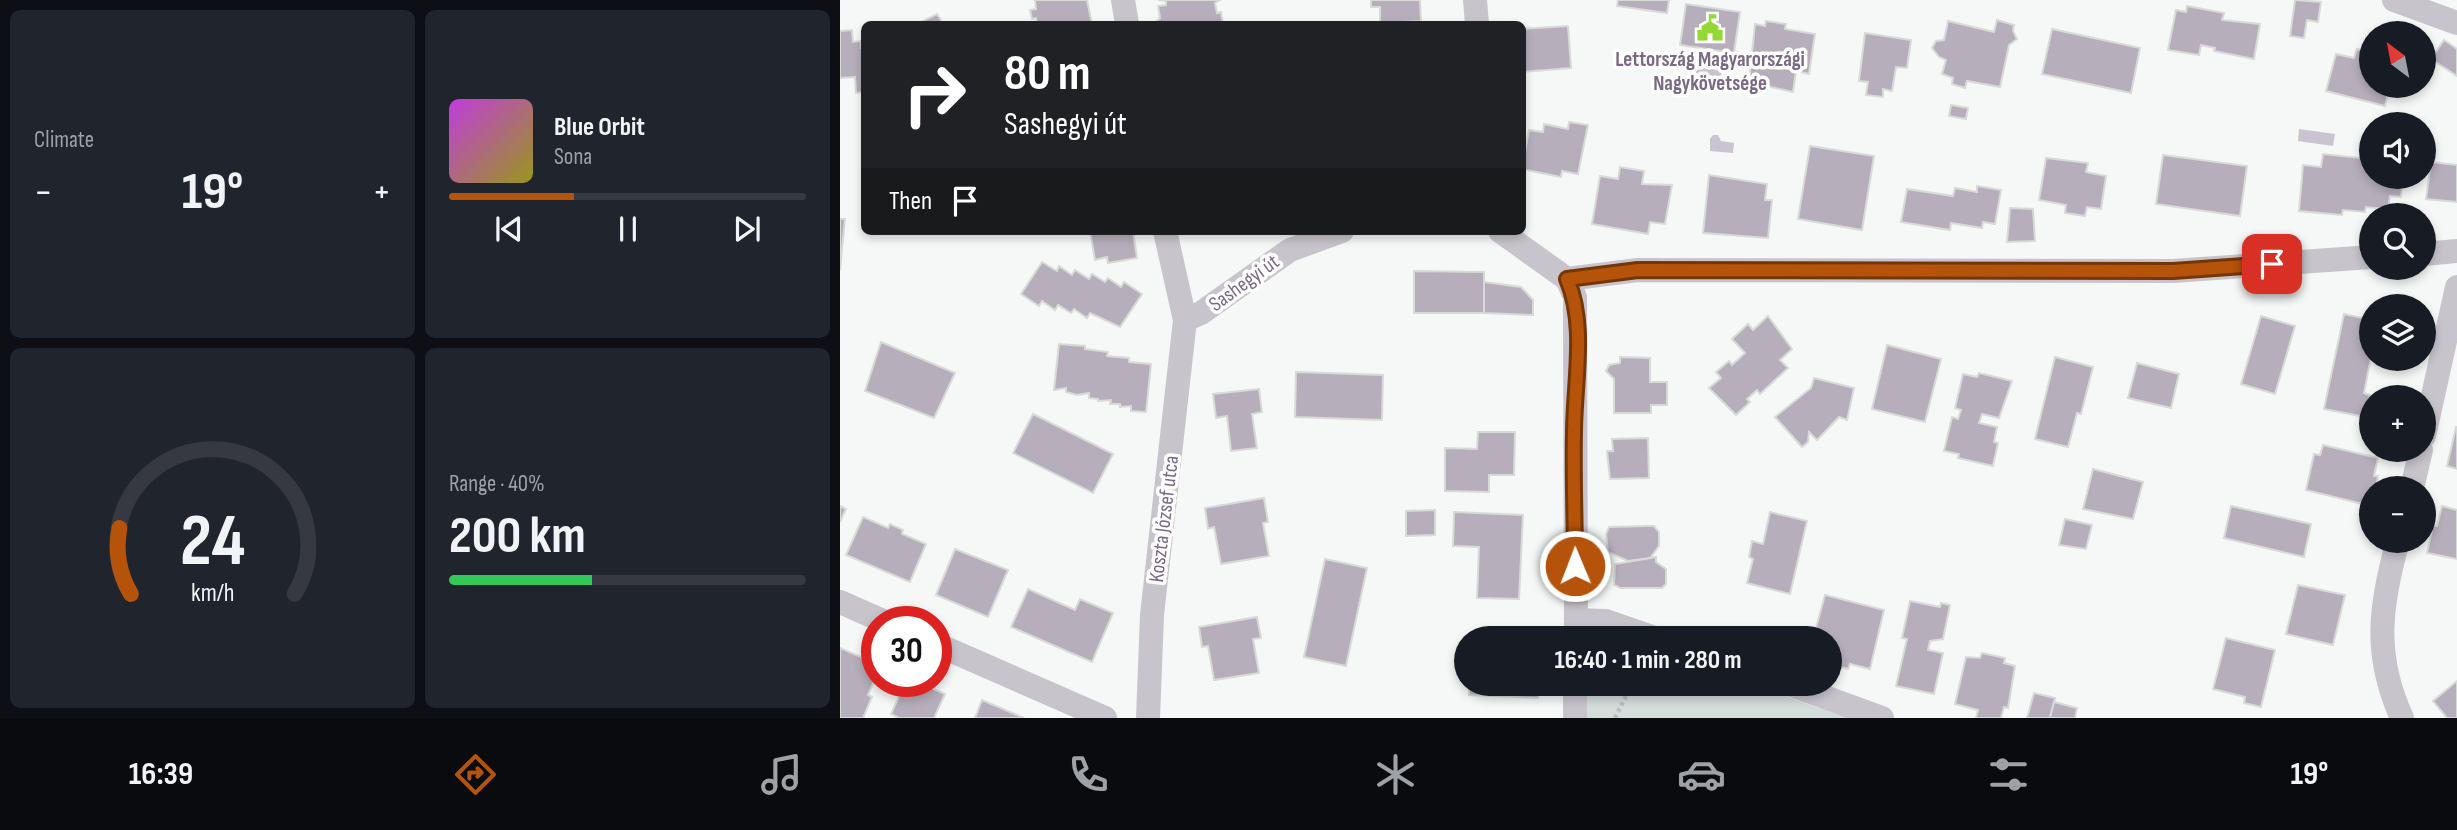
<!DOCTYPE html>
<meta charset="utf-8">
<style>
:root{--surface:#171b24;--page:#20242c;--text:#f1f3f6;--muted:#9ea1a6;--line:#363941;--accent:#b45309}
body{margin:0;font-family:"Sofia Sans Condensed",sans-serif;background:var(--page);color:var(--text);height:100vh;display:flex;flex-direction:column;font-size:26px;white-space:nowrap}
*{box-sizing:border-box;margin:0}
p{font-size:23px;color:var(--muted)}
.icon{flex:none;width:38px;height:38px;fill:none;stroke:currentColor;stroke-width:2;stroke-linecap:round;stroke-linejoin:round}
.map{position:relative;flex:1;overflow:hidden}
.sheet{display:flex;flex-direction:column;gap:10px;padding:10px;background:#0d0f14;width:840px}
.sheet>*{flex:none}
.top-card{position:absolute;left:21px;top:21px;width:665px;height:214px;border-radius:10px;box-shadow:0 4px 10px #0003;background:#202124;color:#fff;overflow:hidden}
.needle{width:46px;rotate:328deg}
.controls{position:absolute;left:1519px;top:21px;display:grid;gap:14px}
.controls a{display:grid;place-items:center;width:77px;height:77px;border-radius:50%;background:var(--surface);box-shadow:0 4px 10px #0003;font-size:35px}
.speed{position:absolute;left:21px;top:606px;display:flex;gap:14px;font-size:35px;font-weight:700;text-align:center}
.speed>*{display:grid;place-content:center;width:91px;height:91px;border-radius:50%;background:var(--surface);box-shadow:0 4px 10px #0003;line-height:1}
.speed .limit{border:10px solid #d22;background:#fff;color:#111}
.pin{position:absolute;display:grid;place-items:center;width:60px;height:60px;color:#fff;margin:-30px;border-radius:14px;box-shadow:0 4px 10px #0006}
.me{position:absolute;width:77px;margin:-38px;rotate:359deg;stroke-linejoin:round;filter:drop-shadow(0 0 5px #0008)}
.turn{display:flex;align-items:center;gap:24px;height:147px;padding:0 28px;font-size:32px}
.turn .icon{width:91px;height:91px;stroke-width:2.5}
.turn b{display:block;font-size:49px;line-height:60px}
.then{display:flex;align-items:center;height:66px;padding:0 28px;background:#0003;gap:14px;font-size:26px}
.big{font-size:52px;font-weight:700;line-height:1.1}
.sheet .widget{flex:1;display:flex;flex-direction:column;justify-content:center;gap:10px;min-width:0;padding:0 24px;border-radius:10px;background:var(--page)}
.sheet .dial{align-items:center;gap:0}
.dial svg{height:182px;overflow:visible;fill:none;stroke:var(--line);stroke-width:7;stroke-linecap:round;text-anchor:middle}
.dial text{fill:var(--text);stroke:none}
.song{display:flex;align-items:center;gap:21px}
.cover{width:84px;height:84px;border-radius:10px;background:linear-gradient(135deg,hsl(290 70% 55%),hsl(60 70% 35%))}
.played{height:7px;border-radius:4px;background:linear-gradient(90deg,var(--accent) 35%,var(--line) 35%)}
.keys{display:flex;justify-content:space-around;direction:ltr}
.heat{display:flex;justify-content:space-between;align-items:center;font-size:38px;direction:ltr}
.charge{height:10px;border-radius:5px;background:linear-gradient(90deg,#34c759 40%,var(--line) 0)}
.sheet .tiles{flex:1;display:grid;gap:10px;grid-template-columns:repeat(2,1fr)}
.trip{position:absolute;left:614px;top:626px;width:388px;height:70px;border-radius:35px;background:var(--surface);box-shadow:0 4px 10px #0003;font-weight:700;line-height:70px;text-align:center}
.dock{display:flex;height:112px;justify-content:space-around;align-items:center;background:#090b0e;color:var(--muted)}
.dock .icon{width:49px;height:49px}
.dock .current{color:var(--accent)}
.dock b{font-size:32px;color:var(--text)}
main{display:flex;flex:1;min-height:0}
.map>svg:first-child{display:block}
.green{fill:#d5dddb}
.water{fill:#c9c4d0}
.building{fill:#b6afbb;stroke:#d8dad8;stroke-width:2}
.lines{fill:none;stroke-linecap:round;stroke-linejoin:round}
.path{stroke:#bfbcc1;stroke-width:4.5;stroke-dasharray:3.5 3.5;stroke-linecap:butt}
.street{stroke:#c8c4cb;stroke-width:24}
.route-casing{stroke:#753606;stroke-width:18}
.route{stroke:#b45309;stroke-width:12}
.labels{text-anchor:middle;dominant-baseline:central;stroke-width:7;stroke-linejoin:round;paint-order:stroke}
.poi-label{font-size:21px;font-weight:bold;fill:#7a6985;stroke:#fff}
.street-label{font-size:21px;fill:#7a6985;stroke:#fff}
</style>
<main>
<section class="sheet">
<div class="tiles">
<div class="widget"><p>Climate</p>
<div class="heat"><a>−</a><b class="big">19°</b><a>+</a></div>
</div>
<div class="widget">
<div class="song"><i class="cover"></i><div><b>Blue Orbit</b><p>Sona</p></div></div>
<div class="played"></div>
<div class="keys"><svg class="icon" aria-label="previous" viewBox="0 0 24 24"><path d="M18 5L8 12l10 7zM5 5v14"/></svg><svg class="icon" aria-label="pause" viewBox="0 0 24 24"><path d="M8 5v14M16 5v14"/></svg><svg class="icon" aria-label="next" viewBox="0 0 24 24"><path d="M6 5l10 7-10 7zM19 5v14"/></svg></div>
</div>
<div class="widget dial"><svg viewBox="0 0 100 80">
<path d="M14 69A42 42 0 1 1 86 69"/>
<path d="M14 69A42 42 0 0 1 9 40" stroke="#b45309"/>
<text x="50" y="56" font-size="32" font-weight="700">24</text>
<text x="50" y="72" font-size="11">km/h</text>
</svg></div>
<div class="widget"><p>Range · 40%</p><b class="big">200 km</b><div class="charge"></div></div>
</div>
</section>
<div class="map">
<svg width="1617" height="718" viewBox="0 0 1617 718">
<rect width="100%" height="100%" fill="#f5f8f6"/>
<polygon class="green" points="747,684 911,684 1008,718 746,718"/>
<g class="water">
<polygon points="852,56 883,61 881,77 850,73"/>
<polygon points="1459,129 1495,134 1493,146 1458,141"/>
<polygon points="873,135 878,135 881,141 894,143 893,153 870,151 870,139"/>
</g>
<g class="building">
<polygon points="195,0 247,0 252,24 197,24 196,18 192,19 190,10 196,9"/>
<polygon points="318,0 380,0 375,3 377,13 381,12 383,24 313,24 320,18 318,6 326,5 326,1"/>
<polygon points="531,0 580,0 581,21 540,23 540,7 531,7"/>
<polygon points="778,0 829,0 827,13 777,6"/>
<polygon points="1455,0 1481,2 1478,22 1467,20 1464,38 1450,36"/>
<polygon points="846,4 900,12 894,53 840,45"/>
<polygon points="1347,6 1384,13 1382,20 1420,24 1414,59 1374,51 1375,48 1361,45 1359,55 1328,50 1336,10 1346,12"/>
<polygon points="97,14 103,24 80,24 79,23"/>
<polygon points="1157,20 1174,25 1173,31 1177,39 1169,45 1160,87 1127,81 1125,88 1112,84 1113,78 1102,74 1106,60 1099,57 1092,48 1096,41 1104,40 1108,21 1154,32"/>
<polygon points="926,21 946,24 945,29 975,34 969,74 956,71 953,92 909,82 915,24 925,26"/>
<polygon points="728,26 731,68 682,72 682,29"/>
<polygon points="1212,29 1300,48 1291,93 1202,74"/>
<polygon points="12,30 13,42 21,41 21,48 24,48 24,92 16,93 15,77 0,78 0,31"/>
<polygon points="1025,33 1071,40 1067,68 1056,67 1052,91 1043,89 1043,97 1026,95 1028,82 1019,81"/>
<polygon points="1604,40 1617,49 1617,76 1591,59"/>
<polygon points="1517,49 1531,52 1531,86 1550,86 1545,106 1486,91 1496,54 1514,58"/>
<polygon points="1111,105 1128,108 1126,119 1109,116"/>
<polygon points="729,122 748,125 738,174 722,171 721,177 682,169 689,130 703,132 704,124 728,129"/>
<polygon points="970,146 1034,156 1022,230 958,219"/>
<polygon points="1531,147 1531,177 1563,177 1561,197 1550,196 1548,209 1526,207 1525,212 1503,210 1502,215 1459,211 1463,165 1481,167 1483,154 1529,159"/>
<polygon points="1323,155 1407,166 1400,216 1316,204"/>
<polygon points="1206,158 1248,163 1246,172 1266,176 1261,209 1247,207 1245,216 1225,213 1226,205 1199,200"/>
<polygon points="1591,162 1617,165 1617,202 1586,199"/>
<polygon points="780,167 804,171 802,184 832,185 825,224 810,222 808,234 752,224 760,176 778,179"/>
<polygon points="869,175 927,184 925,200 932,200 928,238 863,233"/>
<polygon points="1137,186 1161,190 1155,224 1143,222 1142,228 1111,223 1110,230 1061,222 1067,189 1113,196 1115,188 1137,192"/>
<polygon points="1170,208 1193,209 1195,241 1167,242"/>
<polygon points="0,219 5,219 0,270"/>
<polygon points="250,231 293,231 297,258 268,263 267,257 255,260"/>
<polygon points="202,262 217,271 219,266 232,275 235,270 249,279 252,274 265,282 268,278 281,287 284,282 302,294 280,327 250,313 247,318 234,309 231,313 218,305 215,310 202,301 199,306 181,294"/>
<polygon points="574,271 644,272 644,313 574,313"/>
<polygon points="644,282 681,287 693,300 693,315 644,313"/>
<polygon points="1504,314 1531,320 1531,357 1524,393 1530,395 1525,417 1484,409"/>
<polygon points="928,316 952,349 940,360 948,368 920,394 917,390 907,399 910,402 896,415 869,388 881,378 876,372 889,361 892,365 905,353 892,339 908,324 913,330"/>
<polygon points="1421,316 1455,326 1435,394 1401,384"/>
<polygon points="41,342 115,373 94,418 25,391"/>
<polygon points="219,344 245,346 245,349 268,352 267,356 289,358 289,362 311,364 306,412 291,411 291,406 280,407 280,404 270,404 271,400 258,401 258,399 249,398 249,393 237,395 226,392 226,388 214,390"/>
<polygon points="1047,345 1101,359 1085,422 1032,409"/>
<polygon points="780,357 810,358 810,382 827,382 827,405 811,405 811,413 774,413 774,379 766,371 769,365 780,363"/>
<polygon points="1215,357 1253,367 1241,414 1237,413 1228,447 1195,439"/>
<polygon points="1297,363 1339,374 1331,408 1288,398"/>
<polygon points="456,372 543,375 542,420 455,417"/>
<polygon points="1139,373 1172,381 1159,418 1142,414 1139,423 1157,427 1154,442 1158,443 1153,466 1118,458 1119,454 1104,451 1112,417 1118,419 1121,410 1115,408 1123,374 1137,377"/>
<polygon points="974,378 1014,388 1007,420 999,417 977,440 969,432 968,442 962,447 935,417 971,388"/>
<polygon points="419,389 422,412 412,414 417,448 391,451 387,416 376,418 373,394"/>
<polygon points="193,414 273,454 253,493 173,453"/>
<polygon points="1616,427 1617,427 1617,469 1607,466"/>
<polygon points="638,432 675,432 674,475 649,475 649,492 605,491 605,448 637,449"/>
<polygon points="808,438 809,478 770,479 767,451 773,451 772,439"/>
<polygon points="1483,445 1538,458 1534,476 1538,476 1536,488 1531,488 1531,506 1466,490 1474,454 1480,455"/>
<polygon points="1253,469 1303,482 1293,519 1243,509"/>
<polygon points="424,498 428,522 423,523 429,556 381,564 374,527 368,529 365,508"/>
<polygon points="0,506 6,509 0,522"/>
<polygon points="1391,506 1471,524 1464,557 1384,538"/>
<polygon points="1602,506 1617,510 1617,559 1587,553 1593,525 1597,526"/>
<polygon points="595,510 595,535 566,536 566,511"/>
<polygon points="614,512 683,515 679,599 637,598 639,547 613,546"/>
<polygon points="930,512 967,521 950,594 907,583 913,559 909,557 912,541 923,544"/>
<polygon points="23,517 48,528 50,524 63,530 62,534 86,544 70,582 6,555"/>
<polygon points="1225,519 1252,525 1246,549 1219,545"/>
<polygon points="807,526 814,526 819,532 819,546 810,558 788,561 768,552 766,534 769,527"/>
<polygon points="115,549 168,570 148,617 96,595"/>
<polygon points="816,557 816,562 826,569 826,584 822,588 780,588 774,585 775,564"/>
<polygon points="485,559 527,568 506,666 464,657"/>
<polygon points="1458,585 1505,595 1493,645 1446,634"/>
<polygon points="188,589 235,610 240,599 273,613 252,662 171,627"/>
<polygon points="985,595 1044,610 1030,669 1010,664 1008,669 990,664 990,639 973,639"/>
<polygon points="1070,601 1100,607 1101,603 1110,605 1103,639 1090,641 1088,650 1103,653 1094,694 1056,686 1067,639 1062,638"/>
<polygon points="417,617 421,638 413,639 419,673 374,680 368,646 362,647 359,627"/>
<polygon points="1386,638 1435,650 1421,707 1404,703 1405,697 1373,689"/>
<polygon points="0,648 37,664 37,674 28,695 32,697 23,718 0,718"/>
<polygon points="1142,653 1165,658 1164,663 1175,666 1168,708 1164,707 1161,718 1136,718 1138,710 1115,704 1126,657 1140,658"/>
<polygon points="66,681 76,681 105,694 94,718 59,718 51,714"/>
<polygon points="1617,681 1617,718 1607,718 1593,701"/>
<polygon points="629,684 699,684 698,698 629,695"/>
<polygon points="1194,693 1215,698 1210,718 1187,718"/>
<polygon points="142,700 184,718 135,718"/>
<polygon points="1214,702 1237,708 1235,718 1210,718"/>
</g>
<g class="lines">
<polyline class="path" points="775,718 792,684"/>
<g class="street">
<polyline points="283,0 287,24"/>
<polyline points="635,0 637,24"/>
<polyline points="1554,0 1617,23"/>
<polyline points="660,231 727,279 735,297 736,639"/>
<polyline points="1584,254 1617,251"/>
<polyline points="727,279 798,270 1333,271 1531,257"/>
<polyline points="345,320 361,313 450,250 502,231"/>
<polyline points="1584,436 1617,287"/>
<polyline points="1572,488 1581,450"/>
<path d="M1558,541c-18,64 -25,114 4,177"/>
<polyline points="0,602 43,621"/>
<polyline points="736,620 766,621 818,639"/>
<polyline points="96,644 265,718"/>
<polyline points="949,684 1042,718"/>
<polyline points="308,718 312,615 345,320 325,231"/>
<polyline points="735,718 735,684"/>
</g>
</g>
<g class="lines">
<g class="route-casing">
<path id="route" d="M735,566c0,-44 -2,-89 -1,-133 0,-49 13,-108 -7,-154l71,-9 535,1 99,-7"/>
</g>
<use href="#route" class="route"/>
</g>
<defs>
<g id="civic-bare" transform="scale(2.1)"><path d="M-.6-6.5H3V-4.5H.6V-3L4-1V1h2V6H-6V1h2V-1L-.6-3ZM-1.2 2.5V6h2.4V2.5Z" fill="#94d835" stroke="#fff" stroke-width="2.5" paint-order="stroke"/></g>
</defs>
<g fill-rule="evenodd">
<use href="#civic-bare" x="870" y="28"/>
</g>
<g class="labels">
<g class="poi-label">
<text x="870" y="59">Lettország Magyarországi<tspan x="870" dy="24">Nagykövetsége</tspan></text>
</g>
<g class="street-label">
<text transform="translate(404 283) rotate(-36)">Sashegyi út</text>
<text transform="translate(324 519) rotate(-83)">Koszta József utca</text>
</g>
</g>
</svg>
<div class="controls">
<a><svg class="needle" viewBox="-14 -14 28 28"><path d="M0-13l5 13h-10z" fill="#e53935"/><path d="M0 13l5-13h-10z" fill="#9ea1a6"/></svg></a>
<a><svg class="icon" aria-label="sound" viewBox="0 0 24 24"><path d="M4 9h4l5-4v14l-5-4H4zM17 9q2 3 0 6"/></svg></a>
<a><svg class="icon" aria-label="search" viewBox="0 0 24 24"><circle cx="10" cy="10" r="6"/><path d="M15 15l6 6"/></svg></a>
<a><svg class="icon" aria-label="layers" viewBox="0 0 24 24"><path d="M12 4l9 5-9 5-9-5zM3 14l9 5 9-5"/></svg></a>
<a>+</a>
<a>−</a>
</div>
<div class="speed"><div class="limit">30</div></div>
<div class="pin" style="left:1432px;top:264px;background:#d93025"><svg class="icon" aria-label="arrive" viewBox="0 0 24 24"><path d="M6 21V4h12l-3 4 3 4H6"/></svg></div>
<svg class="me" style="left:735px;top:566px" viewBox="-20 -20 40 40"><circle r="17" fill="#b45309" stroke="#fff" stroke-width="3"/><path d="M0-11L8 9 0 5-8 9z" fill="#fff"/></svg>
<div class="trip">16:40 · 1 min · 280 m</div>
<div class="top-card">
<div class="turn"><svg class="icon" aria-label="right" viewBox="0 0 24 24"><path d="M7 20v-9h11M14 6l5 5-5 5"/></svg><div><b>80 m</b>Sashegyi út</div></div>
<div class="then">Then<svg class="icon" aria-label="arrive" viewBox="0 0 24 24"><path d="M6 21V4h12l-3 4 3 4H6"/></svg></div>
</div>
</div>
</main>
<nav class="dock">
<b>16:39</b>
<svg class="icon current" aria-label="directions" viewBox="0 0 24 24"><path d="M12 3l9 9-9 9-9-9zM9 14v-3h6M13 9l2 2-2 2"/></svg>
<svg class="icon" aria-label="music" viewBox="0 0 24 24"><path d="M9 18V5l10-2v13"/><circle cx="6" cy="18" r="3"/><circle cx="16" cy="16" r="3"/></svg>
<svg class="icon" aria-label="phone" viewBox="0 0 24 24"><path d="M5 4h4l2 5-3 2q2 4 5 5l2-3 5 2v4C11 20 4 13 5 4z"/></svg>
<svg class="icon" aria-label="climate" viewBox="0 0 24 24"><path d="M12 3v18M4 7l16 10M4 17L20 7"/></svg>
<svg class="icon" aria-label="car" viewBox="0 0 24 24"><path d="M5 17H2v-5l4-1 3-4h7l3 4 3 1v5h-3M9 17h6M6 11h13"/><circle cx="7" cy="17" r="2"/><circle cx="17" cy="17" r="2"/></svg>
<svg class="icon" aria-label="filters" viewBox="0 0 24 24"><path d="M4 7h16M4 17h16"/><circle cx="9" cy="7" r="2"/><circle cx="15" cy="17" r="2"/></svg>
<b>19°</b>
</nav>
